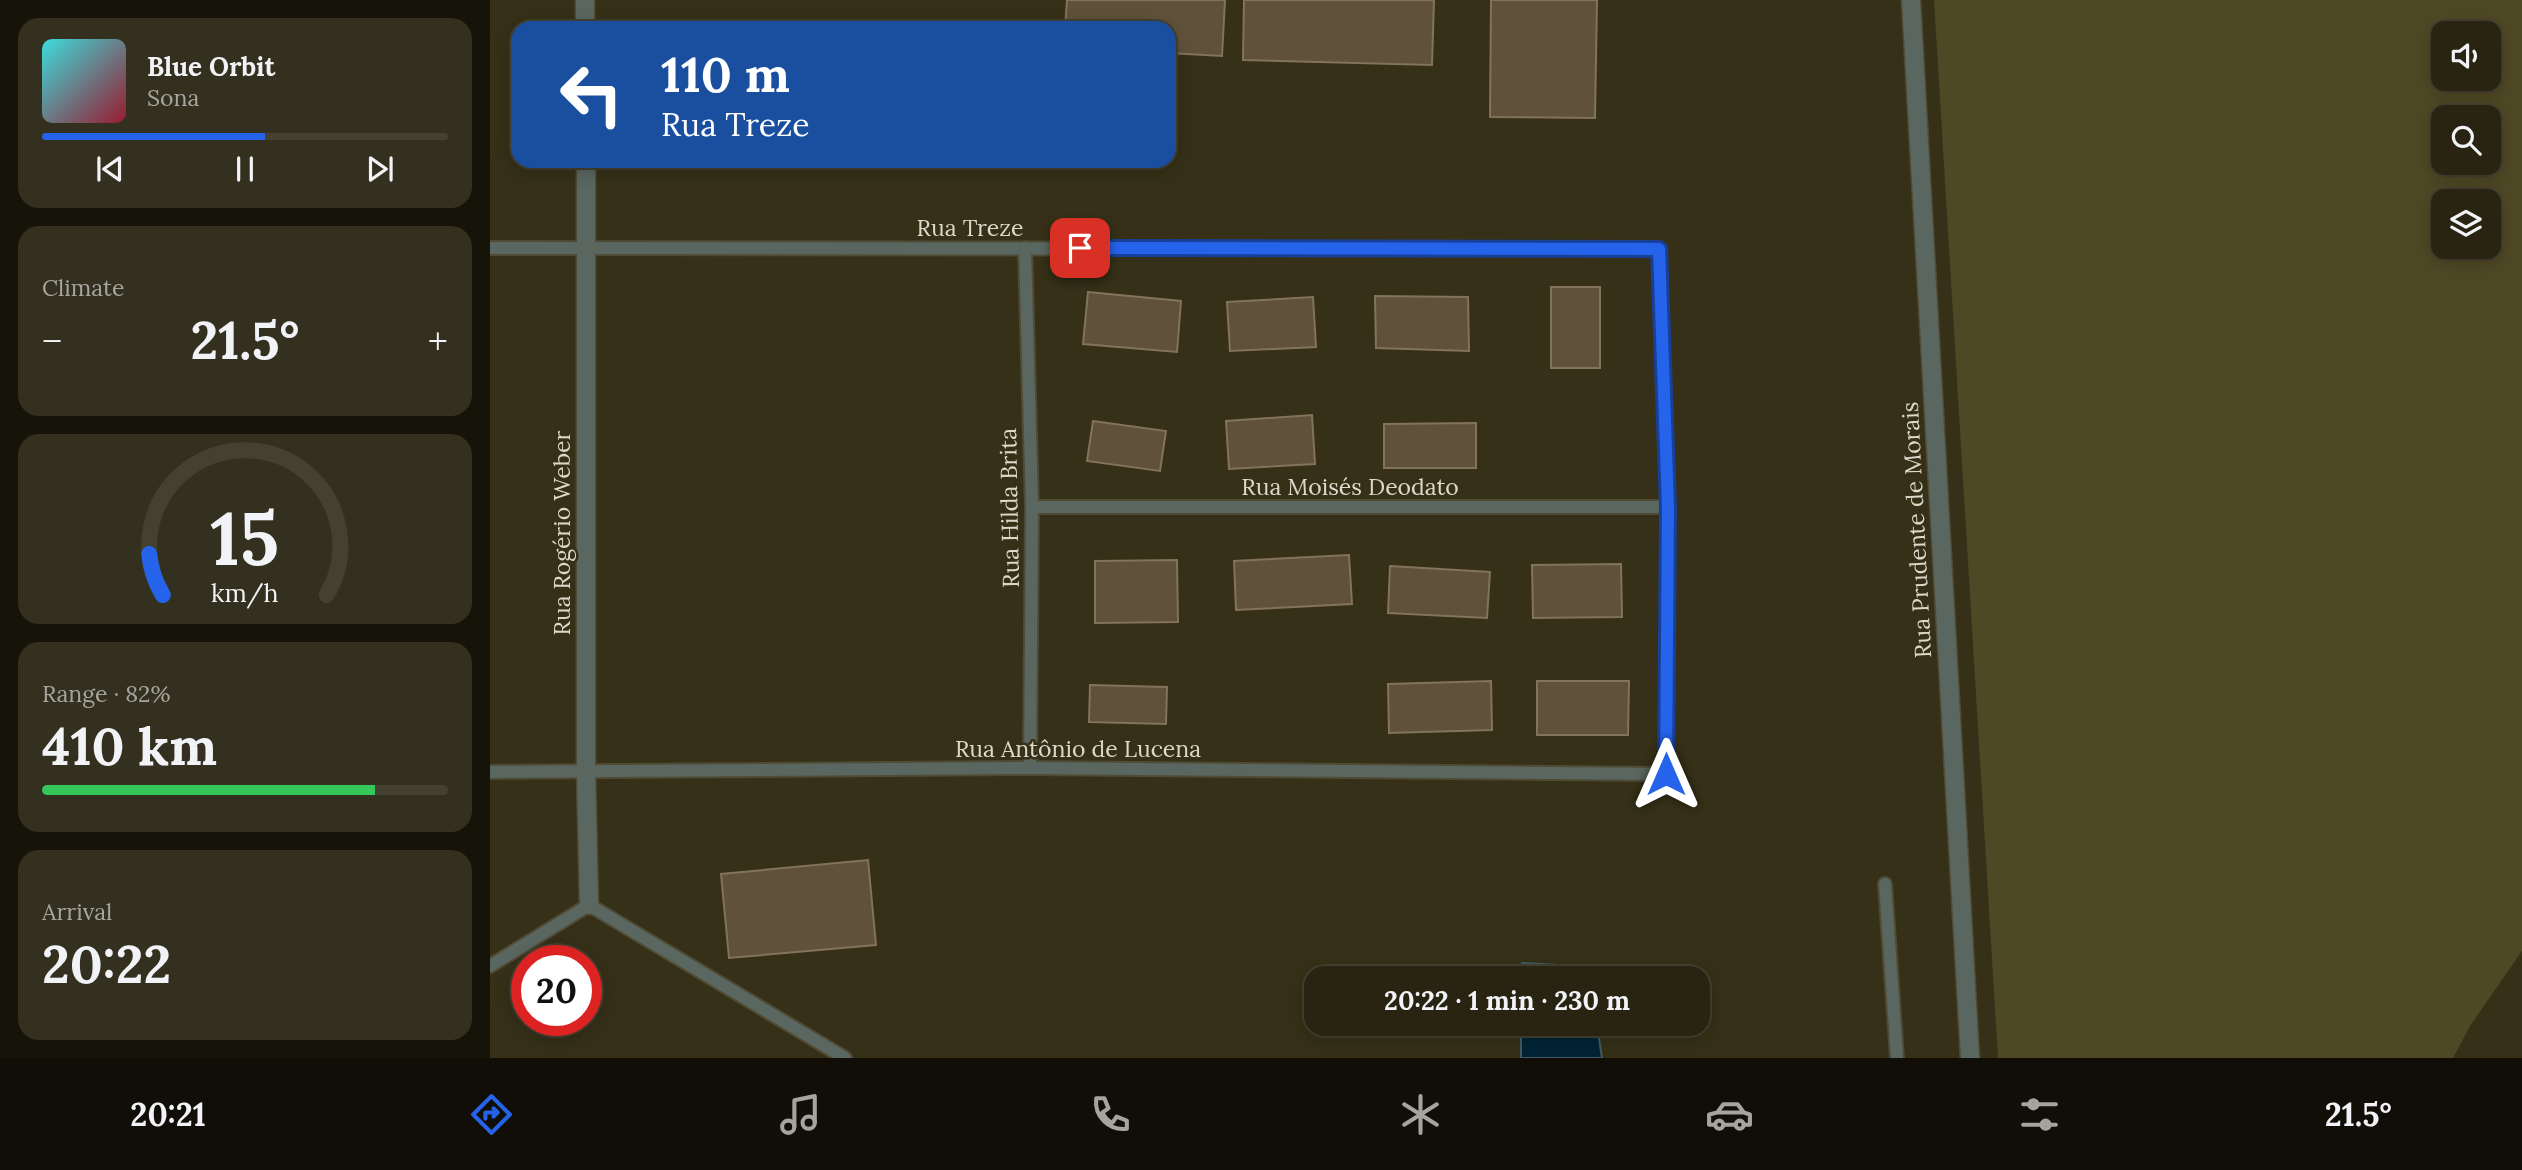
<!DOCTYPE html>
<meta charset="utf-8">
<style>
:root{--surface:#282411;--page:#34301f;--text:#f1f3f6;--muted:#a5a49f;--line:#444131;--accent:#2563eb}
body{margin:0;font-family:Lora,serif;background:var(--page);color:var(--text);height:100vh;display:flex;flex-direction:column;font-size:26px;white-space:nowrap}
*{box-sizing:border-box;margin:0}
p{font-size:23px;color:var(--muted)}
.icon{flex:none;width:38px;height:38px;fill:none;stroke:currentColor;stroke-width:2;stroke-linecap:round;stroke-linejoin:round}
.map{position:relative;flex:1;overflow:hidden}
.drawer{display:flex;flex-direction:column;gap:18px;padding:18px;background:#161409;width:490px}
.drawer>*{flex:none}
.guide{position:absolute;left:21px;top:21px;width:665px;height:147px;border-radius:21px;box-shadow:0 4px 18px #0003,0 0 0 2px var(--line);background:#1a4fa0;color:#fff;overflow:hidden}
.fabs{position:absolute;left:1941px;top:21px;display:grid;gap:14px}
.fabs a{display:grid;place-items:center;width:70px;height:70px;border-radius:14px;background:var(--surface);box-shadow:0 4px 18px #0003,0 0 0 2px var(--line);font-size:35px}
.speed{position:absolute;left:21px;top:945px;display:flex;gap:14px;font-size:35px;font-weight:700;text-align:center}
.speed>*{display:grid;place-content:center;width:91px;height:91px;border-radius:50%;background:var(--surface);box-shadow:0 4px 18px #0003,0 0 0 2px var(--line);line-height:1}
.speed .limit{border:10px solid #d22;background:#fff;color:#111}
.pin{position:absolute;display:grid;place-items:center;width:60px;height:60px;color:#fff;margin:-30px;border-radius:14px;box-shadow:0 4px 10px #0006}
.me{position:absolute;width:77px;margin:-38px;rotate:0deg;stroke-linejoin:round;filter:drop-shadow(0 0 5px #0008)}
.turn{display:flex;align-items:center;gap:24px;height:147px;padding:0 35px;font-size:32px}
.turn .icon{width:91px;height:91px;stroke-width:2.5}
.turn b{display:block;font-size:49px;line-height:60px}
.big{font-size:52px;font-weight:700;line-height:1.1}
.drawer .card{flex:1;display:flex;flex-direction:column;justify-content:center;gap:10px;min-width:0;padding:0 24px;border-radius:21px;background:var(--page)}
.drawer .dial{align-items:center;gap:0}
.dial svg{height:182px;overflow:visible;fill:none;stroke:var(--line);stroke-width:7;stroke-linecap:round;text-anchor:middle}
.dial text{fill:var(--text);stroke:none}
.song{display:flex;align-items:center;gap:21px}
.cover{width:84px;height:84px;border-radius:10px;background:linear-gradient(135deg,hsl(180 70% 55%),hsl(350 70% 35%))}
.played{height:7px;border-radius:4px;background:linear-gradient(90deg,var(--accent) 55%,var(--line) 55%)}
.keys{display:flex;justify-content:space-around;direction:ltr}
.heat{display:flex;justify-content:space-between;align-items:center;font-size:38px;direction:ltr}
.charge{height:10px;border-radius:5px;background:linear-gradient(90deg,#34c759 82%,var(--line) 0)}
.trip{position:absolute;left:814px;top:966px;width:406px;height:70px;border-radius:21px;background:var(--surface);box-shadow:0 4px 18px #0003,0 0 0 2px var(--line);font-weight:700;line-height:70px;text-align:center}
.tabs{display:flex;height:112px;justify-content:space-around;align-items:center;background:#100e07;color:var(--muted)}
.tabs .icon{width:49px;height:49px}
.tabs .on{color:var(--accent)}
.tabs b{font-size:32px;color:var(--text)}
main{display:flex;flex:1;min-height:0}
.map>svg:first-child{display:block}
.green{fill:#4f4825;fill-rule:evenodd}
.water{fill:#022435;stroke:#435a62;stroke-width:2}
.building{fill:#60513a;stroke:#83735b;stroke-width:2}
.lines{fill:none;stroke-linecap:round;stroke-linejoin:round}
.service-casing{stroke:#504b34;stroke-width:16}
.minor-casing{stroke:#504b34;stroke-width:21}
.tertiary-casing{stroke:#504b34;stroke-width:21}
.service{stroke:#5a6660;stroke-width:12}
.minor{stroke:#5a6660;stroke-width:18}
.tertiary{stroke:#5a6660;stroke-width:18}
.route-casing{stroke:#184099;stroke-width:18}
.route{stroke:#2563eb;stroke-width:12}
.labels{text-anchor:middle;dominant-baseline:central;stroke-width:5;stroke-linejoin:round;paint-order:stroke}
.street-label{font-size:23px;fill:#dcd9cb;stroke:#353017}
</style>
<main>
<section class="drawer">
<div class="card">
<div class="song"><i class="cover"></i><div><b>Blue Orbit</b><p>Sona</p></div></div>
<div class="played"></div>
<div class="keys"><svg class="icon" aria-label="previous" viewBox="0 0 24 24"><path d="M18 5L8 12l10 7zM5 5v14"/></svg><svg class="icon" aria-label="pause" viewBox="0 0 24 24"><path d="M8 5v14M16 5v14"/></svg><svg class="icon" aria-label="next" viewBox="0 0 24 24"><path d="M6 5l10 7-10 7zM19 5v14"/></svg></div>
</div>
<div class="card"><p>Climate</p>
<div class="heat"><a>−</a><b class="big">21.5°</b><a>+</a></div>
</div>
<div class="card dial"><svg viewBox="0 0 100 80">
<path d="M14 69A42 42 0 1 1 86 69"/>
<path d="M14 69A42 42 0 0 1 8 51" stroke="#2563eb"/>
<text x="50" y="56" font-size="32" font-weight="700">15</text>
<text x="50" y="72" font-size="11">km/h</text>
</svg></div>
<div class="card"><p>Range · 82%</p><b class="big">410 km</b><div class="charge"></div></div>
<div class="card"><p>Arrival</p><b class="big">20:22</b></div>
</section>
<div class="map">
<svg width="2032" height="1058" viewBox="0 0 2032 1058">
<rect width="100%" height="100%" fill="#353017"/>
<path class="green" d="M1444,0h588v951l-52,75 -17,32h-455zM1953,33h45v46h-45zM1953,117h45v46h-45zM1953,201h45v46h-45z"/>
<g class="water">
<polygon points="1032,963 1086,966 1086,978 1032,978"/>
<polygon points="1031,1024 1086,1024 1109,1038 1112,1058 1031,1058"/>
</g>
<g class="building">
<polygon points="577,0 735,0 732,56 679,53 679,28 575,28"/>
<polygon points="754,0 944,0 942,65 753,60"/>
<polygon points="1001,0 1107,0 1105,118 1000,117"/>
<rect x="1061" y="287" width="49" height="81"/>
<polygon points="598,292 691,301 687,352 593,344"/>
<polygon points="885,296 978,297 979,351 886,348"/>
<polygon points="823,297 826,347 740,351 737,302"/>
<polygon points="822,415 825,464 739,469 736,421"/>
<polygon points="603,421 676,431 670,471 597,461"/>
<polygon points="986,423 986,468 894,468 894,424"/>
<polygon points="859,555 862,604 746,610 744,561"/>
<polygon points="687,560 688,622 605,623 605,561"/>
<polygon points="1131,564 1132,617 1043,618 1042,565"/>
<polygon points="900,566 1000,572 997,618 898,613"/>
<polygon points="1001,681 1002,730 899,733 898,684"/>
<polygon points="1047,681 1139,681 1138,735 1047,735"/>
<polygon points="600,685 677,687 676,724 599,722"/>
<polygon points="378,860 386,945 239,958 231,874"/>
</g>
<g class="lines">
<g class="service-casing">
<g id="service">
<polyline points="0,248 1169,249 1178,507 1176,774 540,768 0,772"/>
<polyline points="535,248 542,507 540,768"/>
<polyline points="542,507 1178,507"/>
<polyline points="1395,884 1407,1058"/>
<polyline points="0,966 99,905 355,1058"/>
</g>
</g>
<g class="minor-casing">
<g id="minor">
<polyline points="95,0 95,28"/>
<polyline points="96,161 96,772 99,905"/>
</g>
</g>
<g class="tertiary-casing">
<polyline id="tertiary" points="1421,0 1480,1058"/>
</g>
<use href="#service" class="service"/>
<use href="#minor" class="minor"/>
<use href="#tertiary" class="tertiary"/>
</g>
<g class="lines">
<g class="route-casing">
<polyline id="route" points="590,248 1169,249 1178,508 1176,774"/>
</g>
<use href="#route" class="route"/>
</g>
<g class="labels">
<g class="street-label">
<text x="480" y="227">Rua Treze</text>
<text x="860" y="486">Rua Moisés Deodato</text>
<text transform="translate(519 508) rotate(-91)">Rua Hilda Brita</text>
<text transform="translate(1426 530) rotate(-93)">Rua Prudente de Morais</text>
<text transform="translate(71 533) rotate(-90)">Rua Rogério Weber</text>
<text x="588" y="748">Rua Antônio de Lucena</text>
</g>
</g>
</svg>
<div class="fabs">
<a><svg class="icon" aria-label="sound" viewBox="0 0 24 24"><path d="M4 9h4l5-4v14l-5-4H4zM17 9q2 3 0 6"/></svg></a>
<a><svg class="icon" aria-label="search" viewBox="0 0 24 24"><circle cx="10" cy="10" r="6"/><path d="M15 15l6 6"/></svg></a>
<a><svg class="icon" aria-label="layers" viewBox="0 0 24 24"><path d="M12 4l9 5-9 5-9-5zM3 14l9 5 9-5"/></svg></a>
</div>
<div class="speed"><div class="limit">20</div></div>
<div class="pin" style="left:590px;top:248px;background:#d93025"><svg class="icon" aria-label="arrive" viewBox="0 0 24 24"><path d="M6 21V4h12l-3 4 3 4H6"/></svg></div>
<svg class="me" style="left:1176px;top:774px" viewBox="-20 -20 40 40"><path d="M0-17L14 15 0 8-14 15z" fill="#2563eb" stroke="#fff" stroke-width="4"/></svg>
<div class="trip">20:22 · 1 min · 230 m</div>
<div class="guide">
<div class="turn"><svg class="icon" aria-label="left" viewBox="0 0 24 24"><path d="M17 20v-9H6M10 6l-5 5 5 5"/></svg><div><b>110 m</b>Rua Treze</div></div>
</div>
</div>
</main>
<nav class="tabs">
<b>20:21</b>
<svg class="icon on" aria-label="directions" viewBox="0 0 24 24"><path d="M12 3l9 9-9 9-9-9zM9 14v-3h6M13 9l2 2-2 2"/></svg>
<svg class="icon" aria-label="music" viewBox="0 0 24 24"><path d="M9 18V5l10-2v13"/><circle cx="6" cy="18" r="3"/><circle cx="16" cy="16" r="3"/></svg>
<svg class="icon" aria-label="phone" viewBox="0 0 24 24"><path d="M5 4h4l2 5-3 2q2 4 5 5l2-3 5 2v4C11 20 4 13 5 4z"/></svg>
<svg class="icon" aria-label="climate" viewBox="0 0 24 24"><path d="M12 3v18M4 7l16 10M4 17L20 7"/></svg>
<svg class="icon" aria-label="car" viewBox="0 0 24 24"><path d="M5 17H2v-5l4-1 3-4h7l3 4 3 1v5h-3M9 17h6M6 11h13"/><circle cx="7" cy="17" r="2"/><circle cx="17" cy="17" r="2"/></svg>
<svg class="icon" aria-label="filters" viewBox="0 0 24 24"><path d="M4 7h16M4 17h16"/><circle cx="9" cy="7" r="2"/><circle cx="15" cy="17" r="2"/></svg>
<b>21.5°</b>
</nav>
